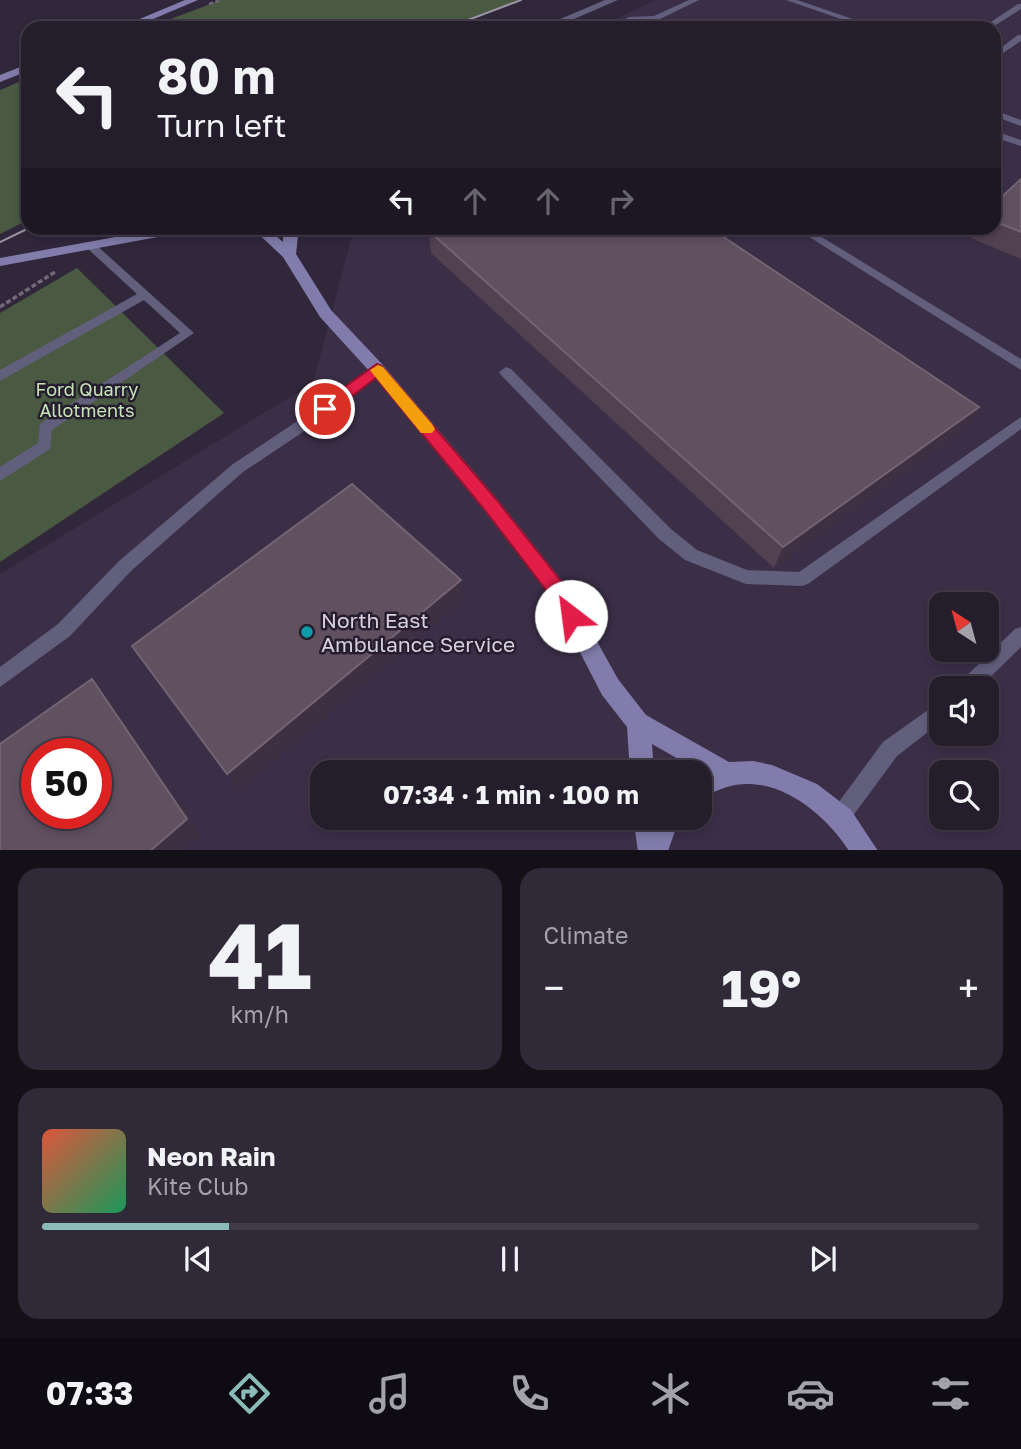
<!DOCTYPE html>
<meta charset="utf-8">
<style>
:root{--surface:#241d2c;--page:#302a38;--text:#f1f3f6;--muted:#a3a2a9;--line:#413b48;--accent:#8bbbb9}
body{margin:0;font-family:"Golos Text",sans-serif;background:var(--page);color:var(--text);height:100vh;display:flex;flex-direction:column;font-size:26px;white-space:nowrap}
*{box-sizing:border-box;margin:0}
p{font-size:23px;color:var(--muted)}
.icon{flex:none;width:38px;height:38px;fill:none;stroke:currentColor;stroke-width:2;stroke-linecap:round;stroke-linejoin:round}
.map{position:relative;height:850px;overflow:hidden}
.drawer{display:flex;flex-direction:column;gap:18px;padding:18px;background:#141018;flex:1}
.drawer>*{flex:none}
.top-card{position:absolute;left:21px;top:21px;width:980px;height:214px;border-radius:21px;box-shadow:0 4px 10px #0003,0 0 0 2px var(--line);background:#241d2c;color:var(--text);overflow:hidden}
.needle{width:46px;rotate:324deg}
.tools{position:absolute;left:929px;top:592px;display:grid;gap:14px}
.tools a{display:grid;place-items:center;width:70px;height:70px;border-radius:14px;background:var(--surface);box-shadow:0 4px 10px #0003,0 0 0 2px var(--line);font-size:35px}
.speed{position:absolute;left:21px;top:738px;display:flex;gap:14px;font-size:35px;font-weight:700;text-align:center}
.speed>*{display:grid;place-content:center;width:91px;height:91px;border-radius:50%;background:var(--surface);box-shadow:0 4px 10px #0003,0 0 0 2px var(--line);line-height:1}
.speed .limit{border:10px solid #d22;background:#fff;color:#111}
.pin{position:absolute;display:grid;place-items:center;width:60px;height:60px;color:#fff;margin:-30px;border:4px solid #fff;border-radius:50%;box-shadow:0 2px 7px #0007}
.me{position:absolute;width:77px;margin:-38px;rotate:330deg;stroke-linejoin:round;filter:drop-shadow(0 0 5px #0008)}
.turn{display:flex;align-items:center;gap:24px;height:147px;padding:0 21px;font-size:32px}
.turn .icon{width:91px;height:91px;stroke-width:2.5}
.turn b{display:block;font-size:49px;line-height:60px}
.lanes{display:flex;align-items:center;height:66px;padding:0 21px;background:#0003;justify-content:center;gap:35px;direction:ltr}
.lanes .off{opacity:.35}
.big{font-size:52px;font-weight:700;line-height:1.1}
.drawer .card{flex:1;display:flex;flex-direction:column;justify-content:center;gap:10px;min-width:0;padding:0 24px;border-radius:21px;background:var(--page)}
.drawer .dial{align-items:center;gap:0}
.dial b{font-size:91px;line-height:1}
.song{display:flex;align-items:center;gap:21px}
.cover{width:84px;height:84px;border-radius:10px;background:linear-gradient(135deg,hsl(10 70% 55%),hsl(150 70% 35%))}
.played{height:7px;border-radius:4px;background:linear-gradient(90deg,var(--accent) 20%,var(--line) 20%)}
.keys{display:flex;justify-content:space-around;direction:ltr}
.heat{display:flex;justify-content:space-between;align-items:center;font-size:38px;direction:ltr}
.drawer .tiles{flex:1;display:grid;gap:18px;grid-template-columns:1fr 1fr}
.card:last-child{grid-column:span 2}
.trip{position:absolute;left:310px;top:760px;width:402px;height:70px;border-radius:21px;background:var(--surface);box-shadow:0 4px 10px #0003,0 0 0 2px var(--line);font-weight:700;line-height:70px;text-align:center}
.dock{display:flex;height:112px;justify-content:space-around;align-items:center;background:#0e0c12;color:var(--muted)}
.dock .icon{width:49px;height:49px}
.dock .selected{color:var(--accent)}
.dock b{font-size:32px;color:var(--text)}
.map>svg:first-child{display:block}
.built{fill:#3b2f48;fill-rule:evenodd}
.green{fill:#4a5941}
.lines{fill:none;stroke-linecap:round;stroke-linejoin:round}
.path-far1{stroke:#70697a;stroke-width:2.5;stroke-dasharray:4.5 2;stroke-linecap:butt}
.path{stroke:#70697a;stroke-width:3.5;stroke-dasharray:5 2.5;stroke-linecap:butt}
.service{fill:#625f7d;fill-rule:evenodd}
.tertiary{fill:#625f7d;fill-rule:evenodd}
.secondary{fill:#817cab;fill-rule:evenodd}
.tram{stroke:#9a93a3;stroke-width:2}
.wall{fill:#524151}
.shaded-wall{fill:#3e3042}
.building{fill:#605060;stroke:#736473;stroke-width:2;fill-rule:evenodd}
.route{fill:#e11d48;stroke:#92132f;stroke-width:2}
.slow{fill:#f59e0b}
.culture-dot{fill:#0f9aa8;stroke:#261d30;stroke-width:2.5}
.labels{text-anchor:middle;dominant-baseline:central;stroke-width:5;stroke-linejoin:round;paint-order:stroke}
.park-label{font-size:18px;fill:#c6e5b4;stroke:#261d30}
.near-poi-label{font-size:21px;fill:#d6d0dd;stroke:#261d30;text-anchor:start}
</style>
<div class="map">
<svg width="1021" height="851" viewBox="0 0 1021 851">
<rect width="100%" height="100%" fill="#30273b"/>
<path class="built" d="M655,0h366v850l-1021,1v-277l313,-191 41,-155h640v-200h-397zM942,604h45v45h-45zM942,688h45v45h-45zM37,754h59v60h-59zM322,772h378v45h-378zM942,772h45v45h-45z"/>
<g class="green">
<polygon points="221,0 521,0 447,28 147,28"/>
<polygon points="28,78 28,220 0,234 0,90"/>
<polygon points="77,268 224,413 0,562 0,313"/>
</g>
<g class="lines">
<polyline class="path-far1" points="209,4 221,0"/>
<polyline class="path" points="0,307 55,272"/>
<g class="service">
<polygon points="689,0 699,0 658,20 633,21 618,28 608,28 629,17 654,16"/>
<polygon points="786,0 797,0 879,28 867,28"/>
<polygon points="1018,4 1021,4 1021,9 991,28 982,28"/>
<polygon points="1018,35 1021,35 1021,41 994,59 994,53"/>
<polygon points="994,110 1021,120 1021,126 994,116"/>
<polygon points="998,132 1021,140 1021,146 999,139 994,141 994,133"/>
<polygon points="795,228 807,228 1021,359 1021,370"/>
<polygon points="91,243 95,244 194,333 52,430 50,449 0,481 0,467 38,443 40,424 180,333 144,300 0,381 0,370 137,294 87,248 87,244"/>
<polygon points="377,364 384,369 382,372 312,426 243,472 131,571 70,636 0,687 0,667 58,624 119,561 233,464 302,418"/>
<polygon points="506,367 511,369 671,529 697,550 747,570 799,572 1021,417 1021,429 808,584 802,586 746,584 685,560 659,539 501,375 499,372"/>
<polygon points="1021,627 1021,647 979,688 957,688 960,682 1015,629"/>
<polygon points="942,700 942,721 897,756 847,824 840,827 833,824 830,817 833,810 883,742"/>
</g>
<polygon class="tertiary" points="605,0 618,0 553,28 539,28"/>
<g class="secondary">
<polygon points="185,0 198,0 132,28 118,28"/>
<polygon points="28,64 28,71 0,82 0,75"/>
<polygon points="165,228 192,228 185,232 0,266 0,258"/>
<path d="M252,228h15l16,14v-14h12l3,8 -2,18 35,56 52,55 114,134 69,87 52,93 28,36 83,47 24,-1 19,4 45,19 34,26 27,41h-29c-22,-35 -68,-74 -114,-66 -12,2 -23,8 -35,13l1,-26 -49,-28 2,28h-24l-3,-45 -25,-32 -50,-97 -69,-89 -112,-136 -51,-56 -37,-60z"/>
<polygon points="633,817 680,817 668,851 638,851"/>
</g>
<g class="tram">
<polyline points="447,28 521,0"/>
<polyline points="0,242 29,228"/>
</g>
</g>
<g class="wall">
<polygon points="1021,179 1021,259 971,238 976,228 994,228 994,204"/>
<polygon points="429,231 979,407 965,429 774,568 431,253"/>
</g>
<g class="shaded-wall">
<polygon points="979,407 965,429 774,568 783,547"/>
<polygon points="461,580 463,600 239,790 227,774"/>
<polygon points="92,679 108,698 201,834 181,851 150,851"/>
</g>
<g class="building">
<polygon points="1021,179 1021,232 994,221 994,204"/>
<polygon points="437,228 710,228 979,407 783,547 429,231"/>
<polygon points="352,484 461,580 227,774 132,646"/>
<path d="M92,679l95,140 -37,32h-150v-107zM37,754h59v60h-59z"/>
</g>
<polygon class="route" points="377,364 382,366 496,499 565,586 581,616 578,622 571,625 565,622 552,598 484,509 376,378 330,413 319,413 317,409 319,405"/>
<polygon class="slow" points="378,365 383,367 432,424 435,429 432,433 421,433 373,374 370,370"/>
<circle class="culture-dot" cx="307" cy="632" r="7"/>
<g class="labels">
<g class="park-label">
<text x="87" y="389">Ford Quarry<tspan x="87" dy="21">Allotments</tspan></text>
</g>
<g class="near-poi-label">
<text x="321" y="620">North East<tspan x="321" dy="24">Ambulance Service</tspan></text>
</g>
</g>
</svg>
<div class="tools">
<a><svg class="needle" viewBox="-14 -14 28 28"><path d="M0-13l5 13h-10z" fill="#e53935"/><path d="M0 13l5-13h-10z" fill="#a3a2a9"/></svg></a>
<a><svg class="icon" aria-label="sound" viewBox="0 0 24 24"><path d="M4 9h4l5-4v14l-5-4H4zM17 9q2 3 0 6"/></svg></a>
<a><svg class="icon" aria-label="search" viewBox="0 0 24 24"><circle cx="10" cy="10" r="6"/><path d="M15 15l6 6"/></svg></a>
</div>
<div class="speed"><div class="limit">50</div></div>
<div class="pin" style="left:325px;top:409px;background:#d93025"><svg class="icon" aria-label="arrive" viewBox="0 0 24 24"><path d="M6 21V4h12l-3 4 3 4H6"/></svg></div>
<svg class="me" style="left:571px;top:616px" viewBox="-20 -20 40 40"><circle r="19" fill="#fff"/><path d="M0-13L10 11 0 6-10 11z" fill="#e11d48"/></svg>
<div class="trip">07:34 · 1 min · 100 m</div>
<div class="top-card">
<div class="turn"><svg class="icon" aria-label="left" viewBox="0 0 24 24"><path d="M17 20v-9H6M10 6l-5 5 5 5"/></svg><div><b>80 m</b>Turn left</div></div>
<div class="lanes"><svg class="icon" aria-label="left" viewBox="0 0 24 24"><path d="M17 20v-9H6M10 6l-5 5 5 5"/></svg><svg class="icon off" aria-label="ahead" viewBox="0 0 24 24"><path d="M12 20V5M6 11l6-6 6 6"/></svg><svg class="icon off" aria-label="ahead" viewBox="0 0 24 24"><path d="M12 20V5M6 11l6-6 6 6"/></svg><svg class="icon off" aria-label="right" viewBox="0 0 24 24"><path d="M7 20v-9h11M14 6l5 5-5 5"/></svg></div>
</div>
</div>
<section class="drawer">
<div class="tiles">
<div class="card dial"><b>41</b><p>km/h</p></div>
<div class="card"><p>Climate</p>
<div class="heat"><a>−</a><b class="big">19°</b><a>+</a></div>
</div>
<div class="card">
<div class="song"><i class="cover"></i><div><b>Neon Rain</b><p>Kite Club</p></div></div>
<div class="played"></div>
<div class="keys"><svg class="icon" aria-label="previous" viewBox="0 0 24 24"><path d="M18 5L8 12l10 7zM5 5v14"/></svg><svg class="icon" aria-label="pause" viewBox="0 0 24 24"><path d="M8 5v14M16 5v14"/></svg><svg class="icon" aria-label="next" viewBox="0 0 24 24"><path d="M6 5l10 7-10 7zM19 5v14"/></svg></div>
</div>
</div>
</section>
<nav class="dock">
<b>07:33</b>
<svg class="icon selected" aria-label="directions" viewBox="0 0 24 24"><path d="M12 3l9 9-9 9-9-9zM9 14v-3h6M13 9l2 2-2 2"/></svg>
<svg class="icon" aria-label="music" viewBox="0 0 24 24"><path d="M9 18V5l10-2v13"/><circle cx="6" cy="18" r="3"/><circle cx="16" cy="16" r="3"/></svg>
<svg class="icon" aria-label="phone" viewBox="0 0 24 24"><path d="M5 4h4l2 5-3 2q2 4 5 5l2-3 5 2v4C11 20 4 13 5 4z"/></svg>
<svg class="icon" aria-label="climate" viewBox="0 0 24 24"><path d="M12 3v18M4 7l16 10M4 17L20 7"/></svg>
<svg class="icon" aria-label="car" viewBox="0 0 24 24"><path d="M5 17H2v-5l4-1 3-4h7l3 4 3 1v5h-3M9 17h6M6 11h13"/><circle cx="7" cy="17" r="2"/><circle cx="17" cy="17" r="2"/></svg>
<svg class="icon" aria-label="filters" viewBox="0 0 24 24"><path d="M4 7h16M4 17h16"/><circle cx="9" cy="7" r="2"/><circle cx="15" cy="17" r="2"/></svg>
</nav>
